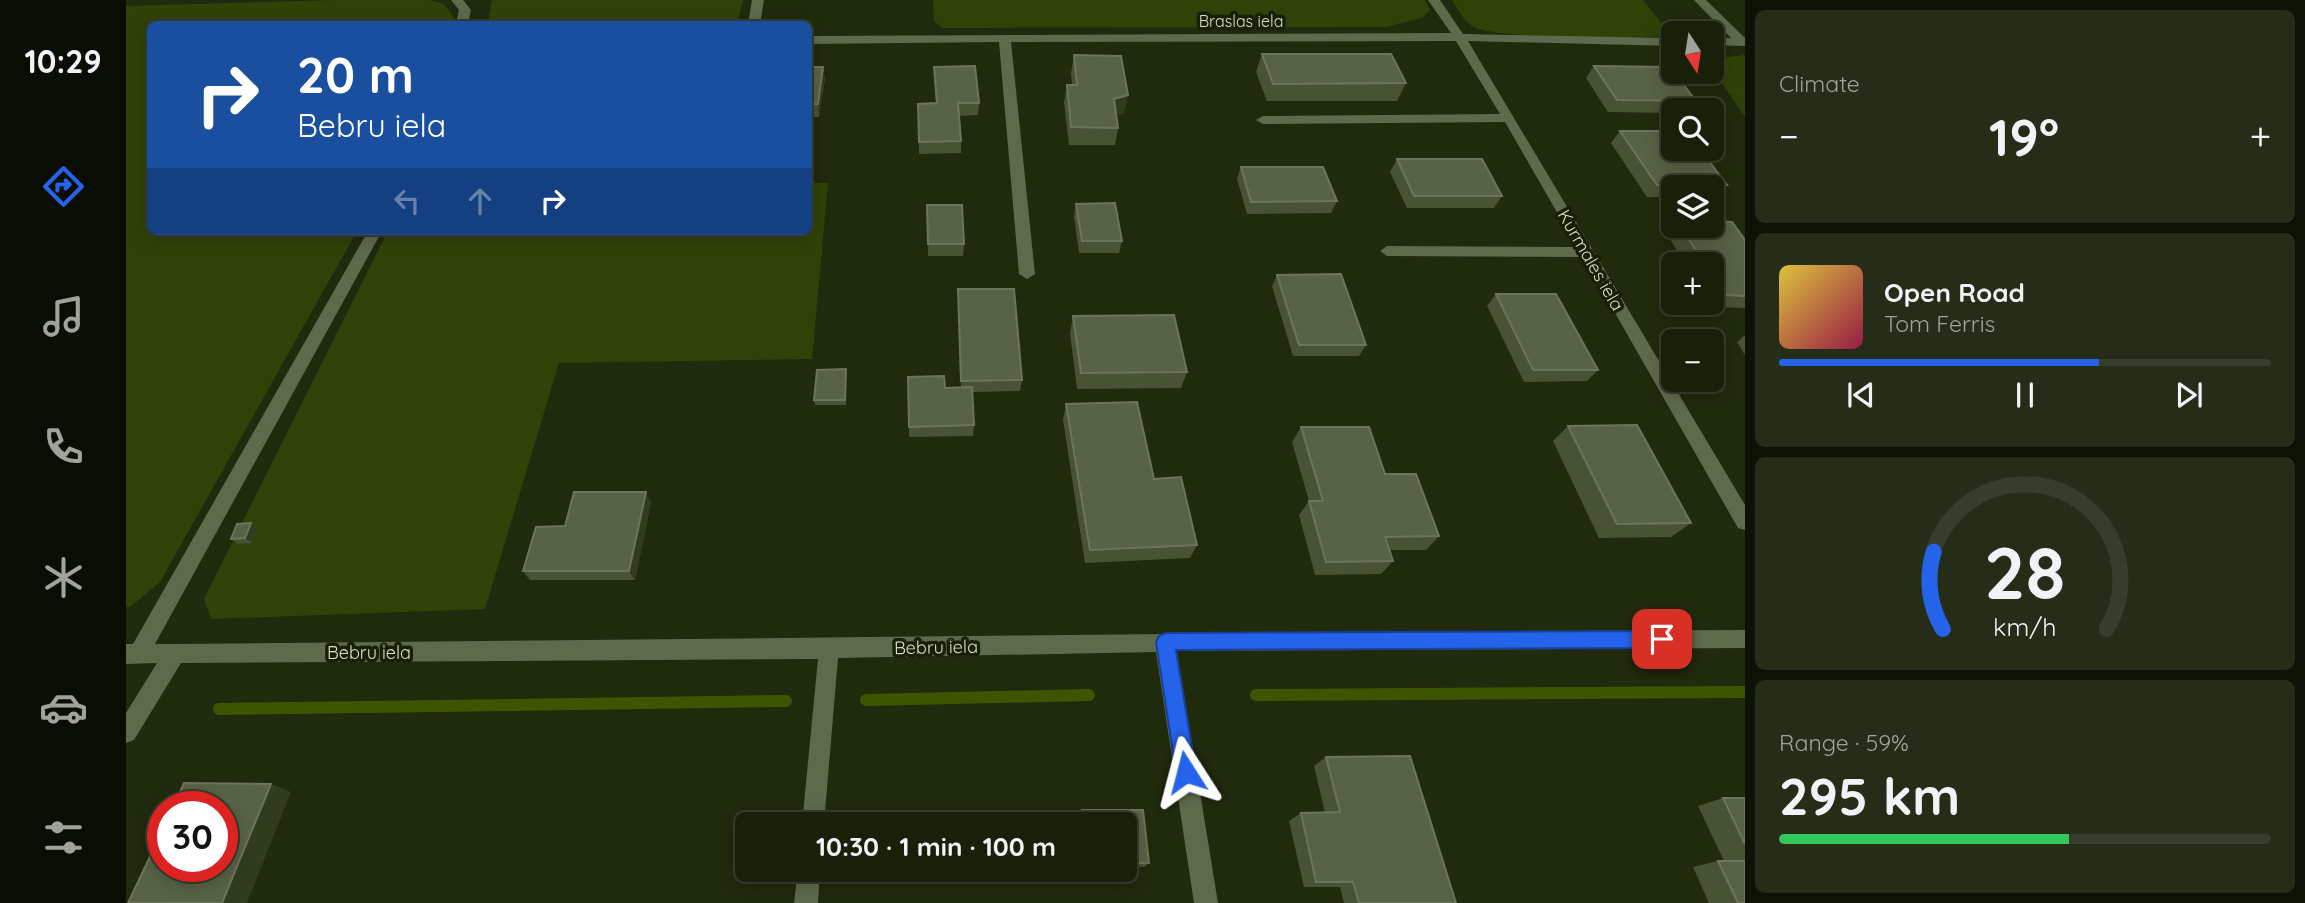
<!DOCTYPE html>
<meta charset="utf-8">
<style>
:root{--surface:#18200a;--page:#252d18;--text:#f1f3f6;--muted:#9fa39c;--line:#363e2b;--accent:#2563eb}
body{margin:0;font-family:Quicksand,sans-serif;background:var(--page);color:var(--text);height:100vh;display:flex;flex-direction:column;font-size:26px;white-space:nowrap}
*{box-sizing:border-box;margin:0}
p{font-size:23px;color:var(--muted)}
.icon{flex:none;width:38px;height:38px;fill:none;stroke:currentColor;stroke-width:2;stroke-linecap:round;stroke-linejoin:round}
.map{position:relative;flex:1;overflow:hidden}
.drawer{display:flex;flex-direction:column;gap:10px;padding:10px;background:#0d1206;width:560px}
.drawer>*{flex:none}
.guide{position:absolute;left:21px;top:21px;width:665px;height:214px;border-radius:10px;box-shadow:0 4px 18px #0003,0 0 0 2px var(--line);background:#1a4fa0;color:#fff;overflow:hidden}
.needle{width:46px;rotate:168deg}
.fabs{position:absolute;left:1535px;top:21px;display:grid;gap:14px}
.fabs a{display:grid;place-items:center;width:63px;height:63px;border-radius:10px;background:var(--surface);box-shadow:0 4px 18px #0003,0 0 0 2px var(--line);font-size:35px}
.speed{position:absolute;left:21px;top:791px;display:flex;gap:14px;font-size:35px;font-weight:700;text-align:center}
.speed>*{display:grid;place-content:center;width:91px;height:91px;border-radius:50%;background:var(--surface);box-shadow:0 4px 18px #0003,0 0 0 2px var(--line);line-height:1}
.speed .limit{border:10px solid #d22;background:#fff;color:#111}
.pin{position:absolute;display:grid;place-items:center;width:60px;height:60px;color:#fff;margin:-30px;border-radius:14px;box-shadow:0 4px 10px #0006}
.me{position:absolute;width:77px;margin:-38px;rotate:351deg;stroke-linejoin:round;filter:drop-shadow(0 0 5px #0008)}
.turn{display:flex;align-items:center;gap:24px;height:147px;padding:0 35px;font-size:32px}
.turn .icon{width:91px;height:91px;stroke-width:2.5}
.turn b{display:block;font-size:49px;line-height:60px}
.lanes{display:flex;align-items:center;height:66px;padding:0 35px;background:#0003;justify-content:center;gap:35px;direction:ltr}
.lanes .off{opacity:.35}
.big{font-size:52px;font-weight:700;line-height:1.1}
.drawer .card{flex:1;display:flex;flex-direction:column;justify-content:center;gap:10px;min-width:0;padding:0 24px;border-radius:10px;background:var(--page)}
.drawer .dial{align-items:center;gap:0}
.dial svg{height:182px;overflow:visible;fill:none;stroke:var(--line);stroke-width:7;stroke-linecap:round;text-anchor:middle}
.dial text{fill:var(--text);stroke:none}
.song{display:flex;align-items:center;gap:21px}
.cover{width:84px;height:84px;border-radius:10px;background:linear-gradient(135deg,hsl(50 70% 55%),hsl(340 70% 35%))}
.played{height:7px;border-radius:4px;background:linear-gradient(90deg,var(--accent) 65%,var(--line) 65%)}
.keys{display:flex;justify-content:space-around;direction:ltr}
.heat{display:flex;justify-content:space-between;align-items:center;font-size:38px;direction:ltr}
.charge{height:10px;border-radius:5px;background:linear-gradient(90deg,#34c759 59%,var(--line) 0)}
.trip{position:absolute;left:609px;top:812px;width:402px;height:70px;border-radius:10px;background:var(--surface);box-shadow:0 4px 18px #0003,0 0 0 2px var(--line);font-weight:700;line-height:70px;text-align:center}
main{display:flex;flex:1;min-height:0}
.menu{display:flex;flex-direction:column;width:126px;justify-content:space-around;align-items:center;background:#0a0d04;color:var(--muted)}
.menu .icon{width:49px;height:49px}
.menu .on{color:var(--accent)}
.menu b{font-size:32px;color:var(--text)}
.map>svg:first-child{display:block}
.green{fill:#314208}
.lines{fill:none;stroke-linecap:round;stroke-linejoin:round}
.stream{stroke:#3e5500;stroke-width:12}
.minor{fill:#5e6a4c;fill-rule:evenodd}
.wall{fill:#485235}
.shaded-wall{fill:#313c1e}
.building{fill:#576246;stroke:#6b755b;stroke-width:2}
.route{fill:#2563eb;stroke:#184099;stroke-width:2}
.labels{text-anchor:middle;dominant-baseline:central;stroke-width:7;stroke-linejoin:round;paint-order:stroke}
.far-street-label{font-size:16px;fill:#d7decc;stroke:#172004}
.street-label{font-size:18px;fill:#d7decc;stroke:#172004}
</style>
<main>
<nav class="menu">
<b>10:29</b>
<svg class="icon on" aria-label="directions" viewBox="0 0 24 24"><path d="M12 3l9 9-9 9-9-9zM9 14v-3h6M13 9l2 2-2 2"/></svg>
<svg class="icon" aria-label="music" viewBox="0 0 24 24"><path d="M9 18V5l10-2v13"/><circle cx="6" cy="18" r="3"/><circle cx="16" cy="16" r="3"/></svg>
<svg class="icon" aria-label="phone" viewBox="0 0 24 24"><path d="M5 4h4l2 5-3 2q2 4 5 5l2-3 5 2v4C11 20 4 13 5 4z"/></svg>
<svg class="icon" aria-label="climate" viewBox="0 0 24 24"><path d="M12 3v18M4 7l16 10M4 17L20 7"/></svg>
<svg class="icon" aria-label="car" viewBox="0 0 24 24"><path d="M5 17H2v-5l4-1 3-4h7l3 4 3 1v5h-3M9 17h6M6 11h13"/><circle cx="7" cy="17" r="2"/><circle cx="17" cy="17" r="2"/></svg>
<svg class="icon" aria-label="filters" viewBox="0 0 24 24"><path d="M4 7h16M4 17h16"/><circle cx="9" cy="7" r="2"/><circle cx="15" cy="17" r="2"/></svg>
</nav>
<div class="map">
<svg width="1619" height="903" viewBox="0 0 1619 903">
<rect width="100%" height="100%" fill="#202a0d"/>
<g class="green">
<polygon points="205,0 304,0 318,4 329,19 326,24 24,24 24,231 231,231 34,582 4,607 0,607 0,6"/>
<polygon points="366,0 617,0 611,24 362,24"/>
<polygon points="807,0 1299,0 1304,10 1296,18 1260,27 816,28 808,21"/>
<path d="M1326,0h191l30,37c-38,-1 -176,4 -201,-11 -9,-6 -14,-17 -20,-26z"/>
<polygon points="1619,55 1619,117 1586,68 1586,59"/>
<polygon points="683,183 702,183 686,359 433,363 359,609 85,619 78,599 262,231 682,231"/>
</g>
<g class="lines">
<g class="stream">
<polyline points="1130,695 1619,692"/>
<polyline points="740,700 963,695"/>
<polyline points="93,709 660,701"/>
</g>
<g class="minor">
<polygon points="325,0 337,0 345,10 342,24 330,24 333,10"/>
<polygon points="626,0 638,0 634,24 622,24"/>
<polygon points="1302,0 1314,0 1337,34 1547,38 1547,46 1342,41 1619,505 1619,530 1612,528 1457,257 1261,256 1254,251 1261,246 1451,247 1379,122 1137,124 1130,120 1137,116 1374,114 1330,41 885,42 909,274 901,279 893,274 873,42 682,44 682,36 1325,33"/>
<polygon points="1568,0 1580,0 1619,38 1619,46 1586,45 1586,39 1605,38"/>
<path d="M242,231h14l-227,413c530,-4 1060,-12 1590,-14v18l-568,3 41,252h-24l-38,-251 -318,6 -14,166h-22l16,-165 -637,4 -47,77 -8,3v-30l31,-50 -31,1v-20h7z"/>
<polygon points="672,870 694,870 692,903 668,903"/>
</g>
</g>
<g class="wall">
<polygon points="1136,54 1280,83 1271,101 1141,101 1130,72"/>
<polygon points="948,55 998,113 990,115 992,128 989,145 943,145 938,102 941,85 946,85 945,73"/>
<polygon points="1468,66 1570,101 1562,110 1547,110 1547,113 1482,112 1460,78"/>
<polygon points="682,67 697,67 699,79 693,117 682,117"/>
<polygon points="808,67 853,103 852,115 833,116 835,141 835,153 793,154 792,104 810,103"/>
<polygon points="1494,131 1601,185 1590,197 1586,197 1586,187 1547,187 1547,197 1521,197 1485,143"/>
<polygon points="1271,159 1376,196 1368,208 1281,208 1264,172"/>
<polygon points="1115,167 1211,201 1205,213 1121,214 1111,179"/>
<polygon points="950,204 996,241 993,253 953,253 948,216"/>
<polygon points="801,205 838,244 837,256 802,256"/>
<polygon points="1547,225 1586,226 1619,240 1619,308 1587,307 1584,303 1586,303 1586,264 1560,264 1540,233"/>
<polygon points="1151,275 1240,345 1233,356 1167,356 1146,286"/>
<polygon points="832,289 896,380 894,391 846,392 848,425 847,436 783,437 782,377 819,388 835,387"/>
<polygon points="1370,294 1472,370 1461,381 1398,382 1361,306"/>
<polygon points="947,316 1061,372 1055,388 951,389 944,333"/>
<polygon points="1619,335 1619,355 1611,342"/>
<polygon points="720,369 720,405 689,405 688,400"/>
<polygon points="940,404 1028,479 1071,545 1064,558 959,563 937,420"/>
<polygon points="1442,426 1565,523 1545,537 1473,538 1427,441"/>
<polygon points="1175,427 1259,474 1313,536 1300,550 1263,550 1267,561 1255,574 1189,575 1173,515 1183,501 1166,442"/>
<polygon points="525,502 509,580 404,580 397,571 439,526"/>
<polygon points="125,523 131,528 126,543 112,544 105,539"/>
<polygon points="1200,757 1330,903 1218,903 1214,887 1178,887 1163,821 1175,813 1199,813 1188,766"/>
<polygon points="1597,798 1619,798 1619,903 1583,903 1567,867 1592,861 1598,861 1572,806"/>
<polygon points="956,810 1017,810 1023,863 1018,867 999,867 999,824 953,824 953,815"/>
</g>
<g class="shaded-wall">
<polygon points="697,67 699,79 693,117 692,104"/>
<polygon points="1002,95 998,113 984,116 988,99"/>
<polygon points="520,492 525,502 509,580 503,571"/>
<polygon points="125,523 131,528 126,543 119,538"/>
<polygon points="145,784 165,792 121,903 96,903"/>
</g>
<g class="building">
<polygon points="1136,54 1265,54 1280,83 1147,84"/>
<polygon points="948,55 995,56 1002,95 988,99 992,128 945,127 941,85 951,85"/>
<polygon points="849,66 853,103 832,103 835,141 793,142 792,104 811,103 808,67"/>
<polygon points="1468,66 1544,67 1570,101 1491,100"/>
<polygon points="682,67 697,67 692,104 682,104"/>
<polygon points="1494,131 1547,131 1547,149 1574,149 1601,185 1531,185"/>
<polygon points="1271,159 1356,159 1376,196 1288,196"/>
<polygon points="1115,167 1197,167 1211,201 1125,202"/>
<polygon points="989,203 996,241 956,241 950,204"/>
<polygon points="801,205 836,205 838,244 802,244"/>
<polygon points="1586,221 1606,222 1619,240 1619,296 1599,295 1586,275 1586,264 1579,264 1554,226 1586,226"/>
<polygon points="1215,274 1240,345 1173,345 1151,275"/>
<polygon points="832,289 888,289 896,380 835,381"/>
<polygon points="1370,294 1430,294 1472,370 1407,370"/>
<polygon points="1048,315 1061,372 955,373 947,316"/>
<polygon points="720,369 719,400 688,400 691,370"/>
<polygon points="818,376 819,388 846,387 848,425 783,427 782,377"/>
<polygon points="1011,402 1028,479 1055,477 1071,545 964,550 940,404"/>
<polygon points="1511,425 1565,523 1491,524 1442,426"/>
<polygon points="1175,427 1243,427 1259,474 1290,474 1313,536 1259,537 1267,561 1200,562 1183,501 1197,501"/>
<polygon points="448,492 520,492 503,571 397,571 410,527 439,526"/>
<polygon points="125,523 119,538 105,539 111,524"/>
<polygon points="1284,756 1330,903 1233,903 1227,882 1190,882 1175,813 1214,812 1200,757"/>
<polygon points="58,783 145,784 96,903 2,903 37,829 37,866 96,866 96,807 47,807"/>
<polygon points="1597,798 1619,798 1619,844"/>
<polygon points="956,810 1017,810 1023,863 999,863 999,824 957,824"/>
<polygon points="1592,861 1619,861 1619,903 1612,903"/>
</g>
<polygon class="route" points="1536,631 1543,633 1545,639 1543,645 1536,648 1050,650 1070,772 1067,779 1060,782 1053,779 1050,772 1030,642 1033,636 1039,633"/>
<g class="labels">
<g class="far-street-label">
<text x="1115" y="21">Braslas iela</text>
</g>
<g class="street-label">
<text transform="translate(1465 260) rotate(60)">Kurmales iela</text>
<text transform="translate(810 647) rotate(-1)">Bebru iela</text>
<text x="243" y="652">Bebru iela</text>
</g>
</g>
</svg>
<div class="fabs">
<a><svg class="needle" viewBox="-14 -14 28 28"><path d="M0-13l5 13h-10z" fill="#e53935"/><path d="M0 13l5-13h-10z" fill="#9fa39c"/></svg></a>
<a><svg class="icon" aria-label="search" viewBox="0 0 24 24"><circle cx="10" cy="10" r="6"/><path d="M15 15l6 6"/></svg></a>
<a><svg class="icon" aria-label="layers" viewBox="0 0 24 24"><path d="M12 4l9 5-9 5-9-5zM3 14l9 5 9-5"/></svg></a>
<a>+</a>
<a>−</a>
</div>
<div class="speed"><div class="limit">30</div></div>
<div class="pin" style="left:1536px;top:639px;background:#d93025"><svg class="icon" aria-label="arrive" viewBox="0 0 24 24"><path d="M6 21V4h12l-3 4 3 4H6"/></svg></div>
<svg class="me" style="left:1060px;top:772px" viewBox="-20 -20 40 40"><path d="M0-17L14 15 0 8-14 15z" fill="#2563eb" stroke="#fff" stroke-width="4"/></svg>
<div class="trip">10:30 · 1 min · 100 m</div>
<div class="guide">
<div class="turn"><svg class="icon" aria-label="right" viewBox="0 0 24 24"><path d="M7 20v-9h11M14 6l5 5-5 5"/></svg><div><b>20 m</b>Bebru iela</div></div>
<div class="lanes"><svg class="icon off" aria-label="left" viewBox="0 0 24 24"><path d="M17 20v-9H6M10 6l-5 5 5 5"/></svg><svg class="icon off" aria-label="ahead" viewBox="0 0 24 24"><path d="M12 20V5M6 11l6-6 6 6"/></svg><svg class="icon" aria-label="right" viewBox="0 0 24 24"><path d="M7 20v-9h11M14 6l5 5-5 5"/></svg></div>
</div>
</div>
<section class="drawer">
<div class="card"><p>Climate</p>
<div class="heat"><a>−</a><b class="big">19°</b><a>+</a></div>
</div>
<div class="card">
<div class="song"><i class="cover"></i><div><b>Open Road</b><p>Tom Ferris</p></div></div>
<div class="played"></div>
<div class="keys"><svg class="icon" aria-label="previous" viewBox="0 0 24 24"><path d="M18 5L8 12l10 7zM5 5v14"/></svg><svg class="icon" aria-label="pause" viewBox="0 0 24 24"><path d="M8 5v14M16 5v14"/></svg><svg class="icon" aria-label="next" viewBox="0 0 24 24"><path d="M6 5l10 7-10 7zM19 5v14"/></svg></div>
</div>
<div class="card dial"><svg viewBox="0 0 100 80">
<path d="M14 69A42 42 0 1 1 86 69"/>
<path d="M14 69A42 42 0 0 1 10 35" stroke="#2563eb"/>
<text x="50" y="56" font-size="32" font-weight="700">28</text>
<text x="50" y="72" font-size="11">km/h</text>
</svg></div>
<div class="card"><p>Range · 59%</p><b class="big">295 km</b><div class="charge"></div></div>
</section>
</main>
